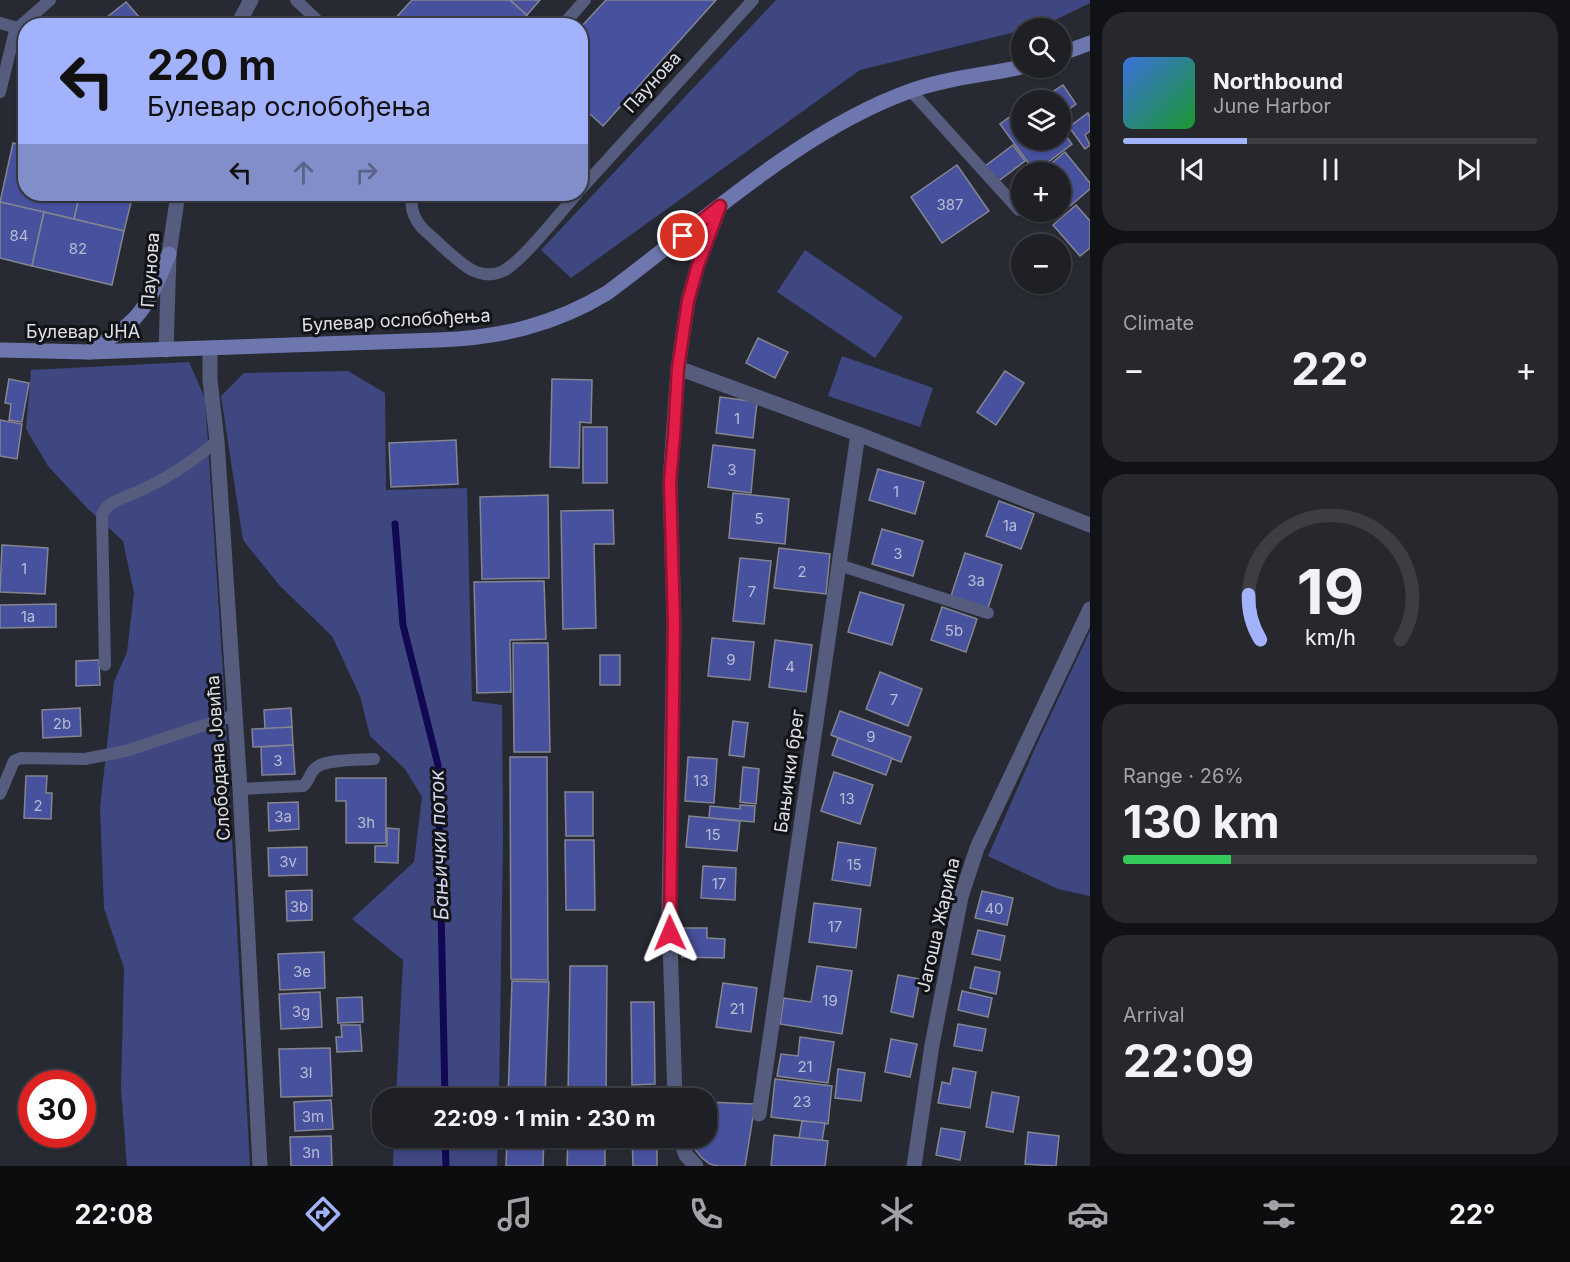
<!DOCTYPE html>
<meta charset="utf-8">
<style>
:root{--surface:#1e2026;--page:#26282e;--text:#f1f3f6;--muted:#a1a3a7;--line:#3c3e43;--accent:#a3b2fd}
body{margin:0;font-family:Inter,sans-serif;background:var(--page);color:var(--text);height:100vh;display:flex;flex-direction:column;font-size:22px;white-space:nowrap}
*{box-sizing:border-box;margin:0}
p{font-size:20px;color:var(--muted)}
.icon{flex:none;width:33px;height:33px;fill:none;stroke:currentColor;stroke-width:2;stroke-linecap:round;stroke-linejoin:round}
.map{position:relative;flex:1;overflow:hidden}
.side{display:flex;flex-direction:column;gap:12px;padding:12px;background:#101215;width:480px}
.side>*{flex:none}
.guide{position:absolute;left:18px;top:18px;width:570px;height:183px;border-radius:24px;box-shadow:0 2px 4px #0004,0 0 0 2px var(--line);background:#a3b2fd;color:#111;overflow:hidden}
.buttons{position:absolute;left:1011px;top:18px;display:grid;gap:12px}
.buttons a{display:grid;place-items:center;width:60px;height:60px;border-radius:50%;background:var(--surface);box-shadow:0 2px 4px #0004,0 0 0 2px var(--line);font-size:30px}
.speed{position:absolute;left:18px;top:1070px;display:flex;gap:12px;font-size:30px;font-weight:700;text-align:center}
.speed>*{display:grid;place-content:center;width:78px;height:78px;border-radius:50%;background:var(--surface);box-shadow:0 2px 4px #0004,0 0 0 2px var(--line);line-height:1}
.speed .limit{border:9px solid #d22;background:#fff;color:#111}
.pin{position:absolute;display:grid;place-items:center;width:51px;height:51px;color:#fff;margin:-26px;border:3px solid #fff;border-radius:50%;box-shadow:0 2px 6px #0007}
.me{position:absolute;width:66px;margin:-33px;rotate:359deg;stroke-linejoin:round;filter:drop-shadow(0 0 4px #0008)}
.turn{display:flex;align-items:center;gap:21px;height:126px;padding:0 30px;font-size:27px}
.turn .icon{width:78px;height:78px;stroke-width:2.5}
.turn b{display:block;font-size:42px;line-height:51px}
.lanes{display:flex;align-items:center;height:57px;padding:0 30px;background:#0003;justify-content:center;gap:30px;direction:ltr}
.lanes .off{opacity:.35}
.big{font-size:45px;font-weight:700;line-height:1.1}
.side .widget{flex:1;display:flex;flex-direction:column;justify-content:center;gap:9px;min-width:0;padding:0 21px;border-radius:24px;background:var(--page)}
.side .dial{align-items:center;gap:0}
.dial svg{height:156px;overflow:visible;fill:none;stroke:var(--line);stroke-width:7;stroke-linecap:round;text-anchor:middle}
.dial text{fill:var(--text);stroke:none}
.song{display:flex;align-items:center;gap:18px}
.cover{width:72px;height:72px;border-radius:9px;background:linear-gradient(135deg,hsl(220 70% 55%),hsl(130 70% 35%))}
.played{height:6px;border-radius:3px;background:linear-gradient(90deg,var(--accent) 30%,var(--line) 30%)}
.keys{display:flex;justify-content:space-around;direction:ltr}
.heat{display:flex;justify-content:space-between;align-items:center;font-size:33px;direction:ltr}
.charge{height:9px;border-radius:4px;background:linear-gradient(90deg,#34c759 26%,var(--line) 0)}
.trip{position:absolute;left:372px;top:1088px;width:345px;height:60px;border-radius:24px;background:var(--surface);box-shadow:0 2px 4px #0004,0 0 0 2px var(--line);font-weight:700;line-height:60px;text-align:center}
.dock{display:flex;height:96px;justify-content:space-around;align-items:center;background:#0c0d0f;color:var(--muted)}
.dock .icon{width:42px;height:42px}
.dock .active{color:var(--accent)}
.dock b{font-size:27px;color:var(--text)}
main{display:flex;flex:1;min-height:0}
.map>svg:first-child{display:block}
.green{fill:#3e4780}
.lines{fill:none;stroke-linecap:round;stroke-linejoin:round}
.stream{stroke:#110753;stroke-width:7}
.building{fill:#47519e;stroke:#838591;stroke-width:1.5}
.service{stroke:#555c7e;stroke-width:12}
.minor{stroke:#555c7e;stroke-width:15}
.tertiary{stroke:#555c7e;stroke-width:15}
.secondary{stroke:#6d77ae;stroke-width:15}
.route-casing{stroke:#92132f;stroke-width:15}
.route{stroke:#e11d48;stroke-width:10}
.labels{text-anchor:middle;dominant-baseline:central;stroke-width:6;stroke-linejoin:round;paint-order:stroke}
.number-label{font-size:15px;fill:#b8bcd4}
.street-label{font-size:18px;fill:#dee0e6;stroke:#121317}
.water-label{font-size:20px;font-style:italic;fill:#d1d6ec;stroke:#121317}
</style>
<main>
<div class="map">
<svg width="1090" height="1166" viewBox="0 0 1090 1166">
<rect width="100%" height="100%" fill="#282a33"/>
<g class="green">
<polygon points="776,0 1090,0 1090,3 1047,24 860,70 571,278 541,250"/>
<polygon points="805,250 903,317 875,358 777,292"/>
<polygon points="842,356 933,388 920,427 828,396"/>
<polygon points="189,362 205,398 223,673 250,1166 127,1166 121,1089 124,968 104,908 100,808 114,682 127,652 134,593 123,541 87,508 48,466 26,429 31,370"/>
<polygon points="348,371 385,393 386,490 467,488 472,701 502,705 503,836 499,1098 396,1098 403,960 352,919 414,862 422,797 405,769 370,736 360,696 332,636 280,586 243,540 221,396 244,373"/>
<polygon points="1090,631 1090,896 1058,889 988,856 1036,746"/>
<polygon points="394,1137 498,1137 497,1166 393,1166"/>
</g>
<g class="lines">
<g class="stream">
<polyline points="395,524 403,625 438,765 445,1098"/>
<polyline points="445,1137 446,1166"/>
</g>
</g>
<g class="building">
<polygon points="412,0 510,0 527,15 517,26 498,26 491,19 485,26 393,26 391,23"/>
<polygon points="510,0 540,0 527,15"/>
<polygon points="606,0 716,0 603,126 580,105 580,28"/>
<polygon points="126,2 147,26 96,26"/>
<polygon points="1063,85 1076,104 1060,116 1060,100 1042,99"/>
<polygon points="1022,108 1022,140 1060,140 1060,128 1072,144 1035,172 1000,124"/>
<polygon points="1088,113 1090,117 1090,131 1085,135 1090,145 1085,149 1069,127"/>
<polygon points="13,143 26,146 26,194 80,194 74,219 0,202"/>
<polygon points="1013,145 1025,161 996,183 984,167"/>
<polygon points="1065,152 1090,183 1090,189 1070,206 1060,194 1060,172 1042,171"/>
<polygon points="957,165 989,211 942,243 911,197"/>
<polygon points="80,194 133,194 124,231 74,219"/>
<polygon points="1060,197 1068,206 1048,221 1041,212 1060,212"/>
<polygon points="0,202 44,212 32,266 0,258"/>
<polygon points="1076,205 1090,221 1090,248 1080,256 1053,225"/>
<polygon points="44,212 124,231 112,285 32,266"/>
<polygon points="758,338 788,352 775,378 746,363"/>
<polygon points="1005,371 1024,383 996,425 977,412"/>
<polygon points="9,379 29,383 22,422 9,420 11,404 5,403"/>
<polygon points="552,379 592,380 591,423 580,422 579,468 550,467"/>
<polygon points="720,397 757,402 753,438 716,433"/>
<polygon points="0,420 22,424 17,459 0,456"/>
<rect x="583" y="427" width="24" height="56"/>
<polygon points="456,440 458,484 391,487 389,443"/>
<polygon points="713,445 755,450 751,493 708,487"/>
<polygon points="878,469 924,482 915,514 869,500"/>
<polygon points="733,493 789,499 785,544 729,538"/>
<polygon points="548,495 549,578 482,579 480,497"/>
<polygon points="999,501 1034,514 1021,549 986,536"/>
<polygon points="613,510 614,544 594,544 596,628 563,629 561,511"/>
<polygon points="882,529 923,541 913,576 872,564"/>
<polygon points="2,545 48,548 45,594 0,592"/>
<polygon points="779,548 830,554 826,594 774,588"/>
<polygon points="965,553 1002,565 988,608 951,596"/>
<polygon points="740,558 771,561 764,624 733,621"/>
<polygon points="544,581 546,639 510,640 511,692 477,693 474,582"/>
<polygon points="860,592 904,605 892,645 848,632"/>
<polygon points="56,604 56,627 0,628 0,605"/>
<polygon points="942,607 977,619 966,652 931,640"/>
<polygon points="712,638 754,642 750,680 708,676"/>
<polygon points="775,640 812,645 806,692 769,687"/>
<polygon points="513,643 548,643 550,752 514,752"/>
<rect x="600" y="655" width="20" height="30"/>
<polygon points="99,660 100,685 76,686 76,661"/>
<polygon points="880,672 922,689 908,726 866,709"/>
<polygon points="80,708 81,736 43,738 42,710"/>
<polygon points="291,708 292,727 265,729 264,710"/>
<polygon points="840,711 911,737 901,762 831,735"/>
<polygon points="733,721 748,723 744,757 729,755"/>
<polygon points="292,727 293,745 253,747 252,729"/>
<polygon points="838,738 892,758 886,775 832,755"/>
<polygon points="293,745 295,774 262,775 261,747"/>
<polygon points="510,757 547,757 548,980 511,979"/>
<polygon points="688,757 717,759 714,803 685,801"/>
<polygon points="743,767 759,769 756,804 740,802"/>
<polygon points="834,772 873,785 860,824 821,811"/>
<polygon points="26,776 47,776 46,793 52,793 51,819 24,818"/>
<polygon points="336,778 386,778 386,843 346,843 346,801 336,801"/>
<polygon points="565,792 593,792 593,836 566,836"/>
<polygon points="298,802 299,829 269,831 268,803"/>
<polygon points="740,805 755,806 754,822 709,818 710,806 740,809"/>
<polygon points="689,816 740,821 737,851 686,847"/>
<polygon points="387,828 399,829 398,863 375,862 375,846 387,846"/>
<polygon points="565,840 594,840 595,910 566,910"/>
<polygon points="838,842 876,848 870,886 832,880"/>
<polygon points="307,847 307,875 269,876 268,848"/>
<polygon points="703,866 736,868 735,900 701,898"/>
<polygon points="312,890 312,920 287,921 286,891"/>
<polygon points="982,891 1013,898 1007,925 975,918"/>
<polygon points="814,903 861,909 856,948 809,942"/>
<polygon points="682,928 707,928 707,938 725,939 724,958 682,957"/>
<polygon points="978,930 1005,936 1000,960 972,954"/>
<polygon points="324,952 325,988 280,990 278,954"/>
<polygon points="570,966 607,966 606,1098 568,1098"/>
<polygon points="817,966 852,971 842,1034 780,1024 784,998 811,1002"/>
<polygon points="975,967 1000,972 996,994 970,988"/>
<polygon points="898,975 920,979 913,1017 891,1012"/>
<polygon points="512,981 549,982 545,1098 508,1098"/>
<polygon points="723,983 757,988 751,1032 716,1027"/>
<polygon points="962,991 992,998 988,1017 958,1010"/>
<polygon points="320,992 322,1027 281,1029 279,994"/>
<polygon points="362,997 363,1022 338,1023 337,998"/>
<polygon points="631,1002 654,1002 655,1084 632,1085"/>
<polygon points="958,1024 986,1029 982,1051 954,1046"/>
<polygon points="341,1025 360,1025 362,1051 337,1052 336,1037 342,1037"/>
<polygon points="800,1037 834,1042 828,1083 777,1076 781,1054 798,1056"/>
<polygon points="891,1039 917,1044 910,1077 885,1072"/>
<polygon points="330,1048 332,1096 281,1097 279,1049"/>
<polygon points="953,1068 976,1072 970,1108 938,1103 942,1082 950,1084"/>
<polygon points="838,1069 865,1073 861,1101 835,1098"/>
<polygon points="775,1079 832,1086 828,1124 771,1117"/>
<polygon points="656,1088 656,1098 632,1098 632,1089"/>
<polygon points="992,1092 1019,1097 1013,1132 986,1127"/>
<polygon points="331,1100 333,1129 295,1131 294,1102"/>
<polygon points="706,1102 755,1104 745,1166 718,1166 710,1164 702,1158 692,1146 690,1137 706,1137"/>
<polygon points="802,1121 825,1123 822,1141 799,1138"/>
<polygon points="941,1128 965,1132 960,1160 936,1155"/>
<polygon points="1028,1132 1059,1136 1056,1166 1025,1164"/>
<polygon points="774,1135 828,1141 825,1166 771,1166"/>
<polygon points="331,1136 332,1166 291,1166 290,1137"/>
<polygon points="507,1137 544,1137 543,1166 506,1166"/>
<polygon points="568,1137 605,1137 605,1166 567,1166"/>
<polygon points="632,1137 657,1137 657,1166 633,1166"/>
</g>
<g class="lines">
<g class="service">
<polyline points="296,0 323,26"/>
<polyline points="0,23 18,28 14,35 0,92"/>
<polyline points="562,26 585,0"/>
<polyline points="26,44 18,28 50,0"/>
<polyline points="911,91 1019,210"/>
<polyline points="580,190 753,0"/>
<path d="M415,194c-7,11 -1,24 7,34 12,10 37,36 50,42 10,5 21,6 31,1 19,-9 58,-60 74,-77"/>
<polyline points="839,565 988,613"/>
<path d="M105,665l-3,-150c5,-13 19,-16 30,-21 32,-13 59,-31 85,-53"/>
<path d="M240,789l63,-3c7,-5 6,-14 14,-19 10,-8 43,-7 57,-8"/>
<polyline points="0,794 14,761 21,758 85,759 126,751 235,715"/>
</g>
<g class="minor">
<polyline points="210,349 210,380 217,441 240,789 260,1166"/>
<polyline points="678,368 858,434 1090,525"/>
<polyline points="675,1098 669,910 674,624 670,482 678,368 688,301 698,265 720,206"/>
<polyline points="759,1114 858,434"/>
<polyline points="679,1137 686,1155 696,1166"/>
<polyline points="914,1166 932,1045 961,897 977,848 1090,609"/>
</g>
<g class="tertiary">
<polyline points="237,26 251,0"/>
<polyline points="166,350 169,254 178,194"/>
</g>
<g class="secondary">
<polyline points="1060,54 1090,43"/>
<path d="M0,350l89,2 349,-12c61,-2 116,-15 169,-47 92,-68 194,-163 303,-202 36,-13 75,-16 112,-24"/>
<path d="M89,352c17,-12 38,-23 51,-40 13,-17 21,-39 29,-58"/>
</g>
</g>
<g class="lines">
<g class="route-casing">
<polyline id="route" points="670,933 674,624 670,482 674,436 678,368 688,301 698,265 720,206 683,236"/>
</g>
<use href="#route" class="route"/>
</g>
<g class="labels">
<g class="number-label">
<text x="950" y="204">387</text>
<text x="19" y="235">84</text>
<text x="78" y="248">82</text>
<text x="737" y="418">1</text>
<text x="732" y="469">3</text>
<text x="896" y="491">1</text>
<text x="759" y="518">5</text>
<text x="1010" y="525">1a</text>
<text x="898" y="553">3</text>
<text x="24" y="568">1</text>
<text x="802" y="571">2</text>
<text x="976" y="580">3a</text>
<text x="752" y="591">7</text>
<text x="28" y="616">1a</text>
<text x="954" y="630">5b</text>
<text x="731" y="659">9</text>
<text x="790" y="666">4</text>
<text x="894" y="699">7</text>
<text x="62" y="723">2b</text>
<text x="871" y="736">9</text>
<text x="278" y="760">3</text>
<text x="701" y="780">13</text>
<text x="847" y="798">13</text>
<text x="38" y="805">2</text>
<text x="283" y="816">3a</text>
<text x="366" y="822">3h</text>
<text x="713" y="834">15</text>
<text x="288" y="861">3v</text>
<text x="854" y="864">15</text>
<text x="719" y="883">17</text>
<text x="299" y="906">3b</text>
<text x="994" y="908">40</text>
<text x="835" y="926">17</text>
<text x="302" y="971">3e</text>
<text x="830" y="1000">19</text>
<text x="737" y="1008">21</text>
<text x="301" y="1011">3g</text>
<text x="805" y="1066">21</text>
<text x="306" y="1072">3l</text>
<text x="802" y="1101">23</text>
<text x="313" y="1116">3m</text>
<text x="311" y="1152">3n</text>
</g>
<g class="street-label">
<text transform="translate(652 82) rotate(-48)">Паунова</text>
<text transform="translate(150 270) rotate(-86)">Паунова</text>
<text transform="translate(396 320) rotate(-3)">Булевар ослобођења</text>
<text x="83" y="331">Булевар ЈНА</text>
<text transform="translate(218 758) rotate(-94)">Слободана Јовића</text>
<text transform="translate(789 771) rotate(-82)">Бањички брег</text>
<text transform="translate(938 925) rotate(-77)">Јагоша Жарића</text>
</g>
<g class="water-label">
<text transform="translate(439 845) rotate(-92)">Бањички поток</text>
</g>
</g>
</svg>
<div class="buttons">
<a><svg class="icon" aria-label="search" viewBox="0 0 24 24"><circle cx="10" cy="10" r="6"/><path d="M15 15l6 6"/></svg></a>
<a><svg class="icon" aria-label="layers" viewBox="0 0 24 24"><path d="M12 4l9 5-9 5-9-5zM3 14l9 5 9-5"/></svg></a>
<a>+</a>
<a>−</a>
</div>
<div class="speed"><div class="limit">30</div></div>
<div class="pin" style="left:683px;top:236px;background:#d93025"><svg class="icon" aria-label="arrive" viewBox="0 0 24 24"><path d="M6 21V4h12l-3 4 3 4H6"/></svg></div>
<svg class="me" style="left:670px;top:933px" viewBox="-20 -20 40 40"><path d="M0-17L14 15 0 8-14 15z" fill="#e11d48" stroke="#fff" stroke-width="4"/></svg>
<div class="trip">22:09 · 1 min · 230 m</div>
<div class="guide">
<div class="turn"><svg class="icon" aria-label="left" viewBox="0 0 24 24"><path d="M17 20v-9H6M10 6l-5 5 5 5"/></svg><div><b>220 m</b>Булевар ослобођења</div></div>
<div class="lanes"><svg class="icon" aria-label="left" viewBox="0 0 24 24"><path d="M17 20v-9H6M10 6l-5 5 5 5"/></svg><svg class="icon off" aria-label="ahead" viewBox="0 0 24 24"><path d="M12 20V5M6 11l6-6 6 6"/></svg><svg class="icon off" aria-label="right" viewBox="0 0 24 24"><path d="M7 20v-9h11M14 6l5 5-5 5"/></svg></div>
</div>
</div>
<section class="side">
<div class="widget">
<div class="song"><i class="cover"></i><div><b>Northbound</b><p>June Harbor</p></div></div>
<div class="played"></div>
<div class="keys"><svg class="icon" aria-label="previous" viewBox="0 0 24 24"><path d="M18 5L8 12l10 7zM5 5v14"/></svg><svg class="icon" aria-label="pause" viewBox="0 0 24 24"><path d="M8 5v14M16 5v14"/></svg><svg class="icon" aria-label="next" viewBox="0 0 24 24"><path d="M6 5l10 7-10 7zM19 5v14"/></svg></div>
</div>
<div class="widget"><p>Climate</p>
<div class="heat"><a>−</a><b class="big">22°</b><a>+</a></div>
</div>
<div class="widget dial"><svg viewBox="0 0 100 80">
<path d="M14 69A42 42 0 1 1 86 69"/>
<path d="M14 69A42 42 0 0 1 8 46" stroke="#a3b2fd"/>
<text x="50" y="56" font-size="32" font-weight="700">19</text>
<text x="50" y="72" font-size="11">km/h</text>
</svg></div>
<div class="widget"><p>Range · 26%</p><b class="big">130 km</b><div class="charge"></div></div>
<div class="widget"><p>Arrival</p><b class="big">22:09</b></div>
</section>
</main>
<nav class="dock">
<b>22:08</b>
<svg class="icon active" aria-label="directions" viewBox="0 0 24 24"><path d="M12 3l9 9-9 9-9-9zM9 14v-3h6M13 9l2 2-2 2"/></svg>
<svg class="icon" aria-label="music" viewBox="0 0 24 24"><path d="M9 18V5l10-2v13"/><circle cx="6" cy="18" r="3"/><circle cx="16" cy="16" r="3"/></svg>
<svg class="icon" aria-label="phone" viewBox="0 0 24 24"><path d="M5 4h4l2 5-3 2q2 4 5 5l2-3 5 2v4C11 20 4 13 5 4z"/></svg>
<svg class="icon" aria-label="climate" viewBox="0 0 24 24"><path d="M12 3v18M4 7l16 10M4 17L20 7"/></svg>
<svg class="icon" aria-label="car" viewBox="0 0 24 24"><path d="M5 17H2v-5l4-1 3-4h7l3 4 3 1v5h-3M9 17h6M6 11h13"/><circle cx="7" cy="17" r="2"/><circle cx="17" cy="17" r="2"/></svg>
<svg class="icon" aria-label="filters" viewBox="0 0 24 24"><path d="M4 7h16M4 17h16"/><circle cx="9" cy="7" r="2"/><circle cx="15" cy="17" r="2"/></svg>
<b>22°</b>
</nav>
